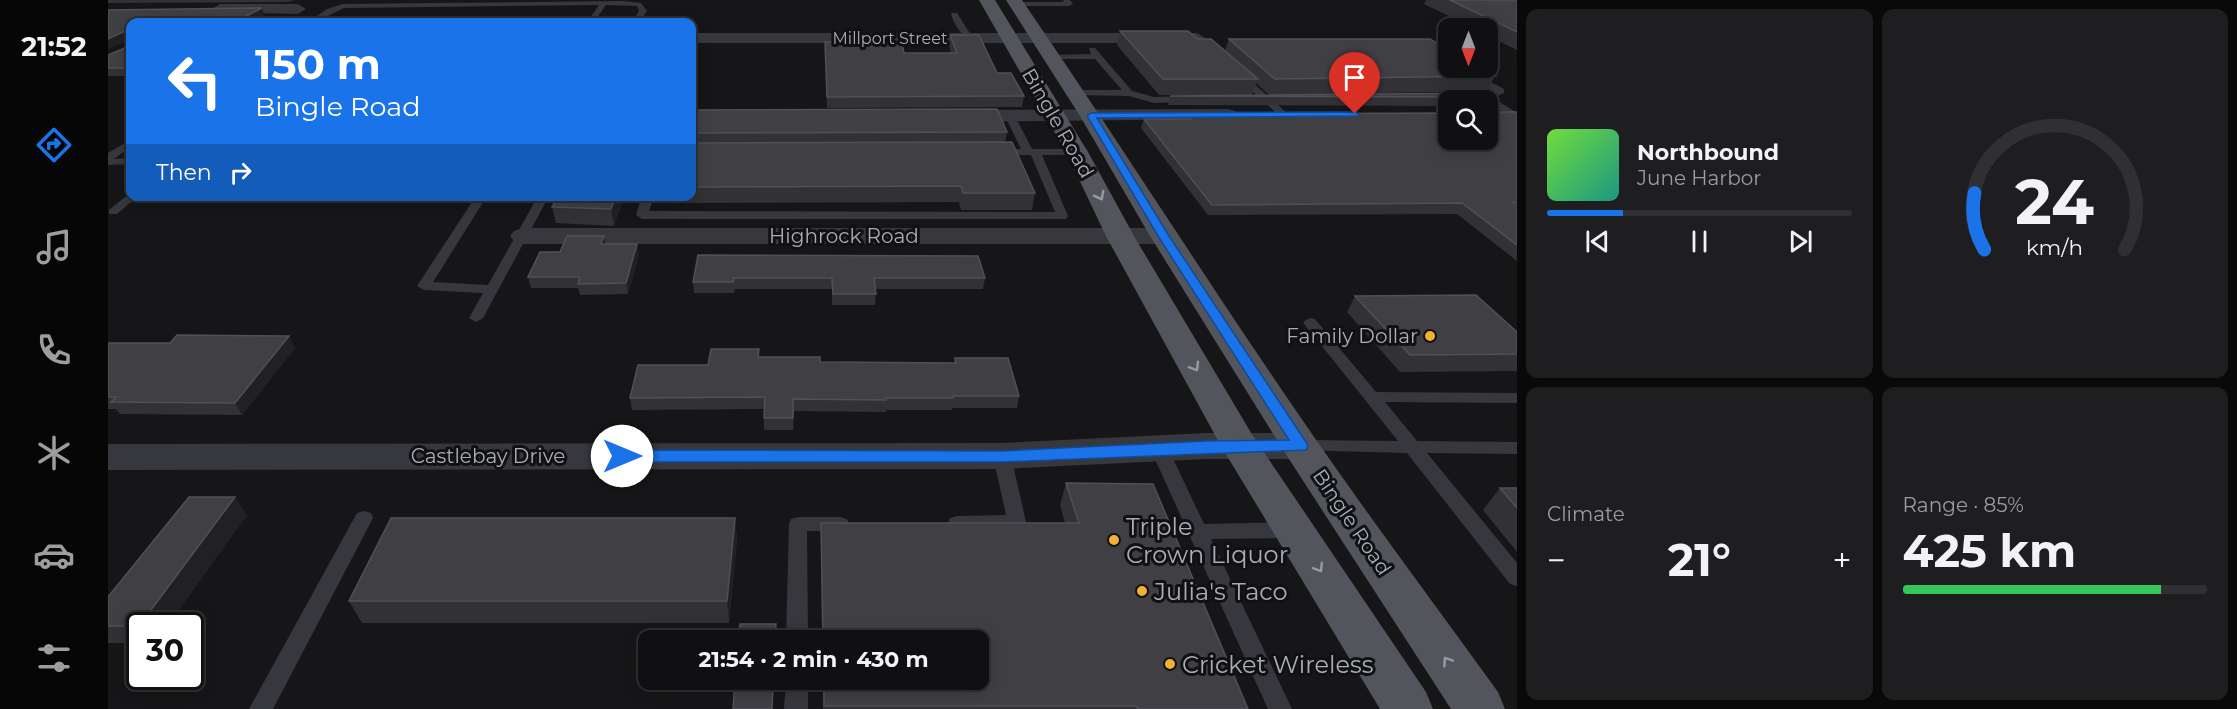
<!DOCTYPE html>
<meta charset="utf-8">
<style>
:root{--surface:#101012;--page:#1e1e20;--text:#f1f3f6;--muted:#9c9d9f;--line:#303032;--accent:#1a73e8}
body{margin:0;font-family:Montserrat,sans-serif;background:var(--page);color:var(--text);height:100vh;display:flex;flex-direction:column;font-size:22px;white-space:nowrap}
*{box-sizing:border-box;margin:0}
p{font-size:20px;color:var(--muted)}
.icon{flex:none;width:33px;height:33px;fill:none;stroke:currentColor;stroke-width:2;stroke-linecap:round;stroke-linejoin:round}
.map{position:relative;flex:1;overflow:hidden}
.panel{display:flex;flex-direction:column;gap:9px;padding:9px;background:#09090a;width:720px}
.panel>*{flex:none}
.guide{position:absolute;left:18px;top:18px;width:570px;height:183px;border-radius:12px;box-shadow:0 3px 15px #0003,0 0 0 2px var(--line);background:#1a73e8;color:#fff;overflow:hidden}
.needle{width:39px;rotate:180deg}
.buttons{position:absolute;left:1330px;top:18px;display:grid;gap:12px}
.buttons a{display:grid;place-items:center;width:60px;height:60px;border-radius:12px;background:var(--surface);box-shadow:0 3px 15px #0003,0 0 0 2px var(--line);font-size:30px}
.speed{position:absolute;left:18px;top:612px;display:flex;gap:12px;font-size:30px;font-weight:700;text-align:center}
.speed>*{display:grid;place-content:center;width:78px;height:78px;border-radius:50%;background:var(--surface);box-shadow:0 3px 15px #0003,0 0 0 2px var(--line);line-height:1}
.speed .limit{border:3px solid #111;border-radius:9px;background:#fff;color:#111}
.pin{position:absolute;display:grid;place-items:center;width:51px;height:51px;color:#fff;margin:-62px -26px;border-radius:50% 50% 50% 0;rotate:-45deg;box-shadow:0 0 6px #0007}
.pin .icon{rotate:45deg}
.me{position:absolute;width:66px;margin:-33px;rotate:90deg;stroke-linejoin:round;filter:drop-shadow(0 0 4px #0008)}
.turn{display:flex;align-items:center;gap:21px;height:126px;padding:0 30px;font-size:27px}
.turn .icon{width:78px;height:78px;stroke-width:2.5}
.turn b{display:block;font-size:42px;line-height:51px}
.then{display:flex;align-items:center;height:57px;padding:0 30px;background:#0003;gap:12px;font-size:22px}
.big{font-size:45px;font-weight:700;line-height:1.1}
.panel .widget{flex:1;display:flex;flex-direction:column;justify-content:center;gap:9px;min-width:0;padding:0 21px;border-radius:12px;background:var(--page)}
.panel .dial{align-items:center;gap:0}
.dial svg{height:156px;overflow:visible;fill:none;stroke:var(--line);stroke-width:7;stroke-linecap:round;text-anchor:middle}
.dial text{fill:var(--text);stroke:none}
.song{display:flex;align-items:center;gap:18px}
.cover{width:72px;height:72px;border-radius:9px;background:linear-gradient(135deg,hsl(100 70% 55%),hsl(170 70% 35%))}
.played{height:6px;border-radius:3px;background:linear-gradient(90deg,var(--accent) 25%,var(--line) 25%)}
.keys{display:flex;justify-content:space-around;direction:ltr}
.heat{display:flex;justify-content:space-between;align-items:center;font-size:33px;direction:ltr}
.charge{height:9px;border-radius:4px;background:linear-gradient(90deg,#34c759 85%,var(--line) 0)}
.panel .tiles{flex:1;display:grid;gap:9px;grid-template-columns:repeat(2,1fr)}
.trip{position:absolute;left:530px;top:630px;width:351px;height:60px;border-radius:12px;background:var(--surface);box-shadow:0 3px 15px #0003,0 0 0 2px var(--line);font-weight:700;line-height:60px;text-align:center}
main{display:flex;flex:1;min-height:0}
.tab-bar{display:flex;flex-direction:column;width:108px;justify-content:space-around;align-items:center;background:#060607;color:var(--muted)}
.tab-bar .icon{width:42px;height:42px}
.tab-bar .selected{color:var(--accent)}
.tab-bar b{font-size:27px;color:var(--text)}
.map>svg:first-child{display:block}
.lines{fill:none;stroke-linecap:round;stroke-linejoin:round}
.service{fill:#37383d;fill-rule:evenodd}
.minor{fill:#37383d;fill-rule:evenodd}
.primary{fill:#53555c;fill-rule:evenodd}
.wall{fill:#323236}
.shaded-wall{fill:#212124}
.building{fill:#3f3f44;stroke:#4f5156;stroke-width:1.5}
.oneway{stroke:#979ba6}
.route{fill:#1a73e8;stroke:#114b97;stroke-width:1.5}
.poi-dot{fill:#f2b134;stroke:#111113;stroke-width:2}
.labels{text-anchor:middle;dominant-baseline:central;stroke-width:6;stroke-linejoin:round;paint-order:stroke}
.far-street-label{font-size:16px;fill:#a8adb8;stroke:#111113}
.street-label{font-size:20px;fill:#a8adb8;stroke:#111113}
.poi-label{font-size:20px;fill:#a8adb8;stroke:#111113;text-anchor:end}
.near-poi-label{font-size:24px;fill:#a8adb8;stroke:#111113;text-anchor:start}
</style>
<main>
<nav class="tab-bar">
<b>21:52</b>
<svg class="icon selected" aria-label="directions" viewBox="0 0 24 24"><path d="M12 3l9 9-9 9-9-9zM9 14v-3h6M13 9l2 2-2 2"/></svg>
<svg class="icon" aria-label="music" viewBox="0 0 24 24"><path d="M9 18V5l10-2v13"/><circle cx="6" cy="18" r="3"/><circle cx="16" cy="16" r="3"/></svg>
<svg class="icon" aria-label="phone" viewBox="0 0 24 24"><path d="M5 4h4l2 5-3 2q2 4 5 5l2-3 5 2v4C11 20 4 13 5 4z"/></svg>
<svg class="icon" aria-label="climate" viewBox="0 0 24 24"><path d="M12 3v18M4 7l16 10M4 17L20 7"/></svg>
<svg class="icon" aria-label="car" viewBox="0 0 24 24"><path d="M5 17H2v-5l4-1 3-4h7l3 4 3 1v5h-3M9 17h6M6 11h13"/><circle cx="7" cy="17" r="2"/><circle cx="17" cy="17" r="2"/></svg>
<svg class="icon" aria-label="filters" viewBox="0 0 24 24"><path d="M4 7h16M4 17h16"/><circle cx="9" cy="7" r="2"/><circle cx="15" cy="17" r="2"/></svg>
</nav>
<div class="map">
<svg width="1409" height="709" viewBox="0 0 1409 709">
<rect width="100%" height="100%" fill="#161618"/>
<g class="lines">
<g class="service">
<polygon points="955,0 962,0 965,4 961,6 909,6 905,4 909,2 956,2"/>
<polygon points="515,1 533,3 539,11 531,22 524,22 531,11 529,6 498,5 486,22 479,22 491,5 236,8 208,22 200,22 219,9 235,4"/>
<path d="M843,13h6l12,19 8,5v4c-13,0 -24,-17 -26,-28z"/>
<polygon points="981,48 987,48 1024,91 1046,97 1080,96 1085,99 1080,102 1046,103 1021,96 965,95 965,91 968,90 1014,90 987,59 943,59 939,57 943,55 983,54"/>
<polygon points="1346,68 1355,68 1396,89 1396,93 1385,98 1406,111 1406,115 1400,115 1380,103 1380,100 1362,100 1362,96 1376,95 1386,91"/>
<polygon points="1128,73 1134,73 1179,113 1179,117 1173,117 1128,77"/>
<polygon points="902,113 907,116 924,149 969,149 974,152 969,155 934,155 960,216 958,219 534,219 528,215 534,196 546,196 541,211 947,212 923,155 889,155 884,152 889,149 913,149 897,116"/>
<polygon points="22,140 22,147 6,159 22,158 22,164 0,165 0,153"/>
<polygon points="22,193 22,196 30,196 9,214 1,214 1,210"/>
<polygon points="368,196 379,196 325,282 380,285 430,196 441,196 375,318 368,322 361,318 375,293 316,290 309,286"/>
<polygon points="1202,318 1207,319 1268,392 1409,393 1409,403 1277,402 1309,441 1409,442 1409,454 1319,453 1409,563 1409,586 1402,584 1299,453 1187,450 1184,446 1187,442 1193,440 1290,441 1197,325 1195,322"/>
<polygon points="1051,442 1057,444 1060,448 1096,524 1184,522 1191,525 1193,530 1191,535 1184,538 1103,539 1184,709 1160,709 1042,448 1045,444"/>
<polygon points="894,450 900,452 903,456 918,522 916,527 909,529 849,530 842,528 840,523 842,518 849,516 898,515 885,456 888,452"/>
<polygon points="256,511 263,513 265,518 165,709 141,709 249,513"/>
<polygon points="690,517 732,517 739,519 741,524 739,529 732,531 699,531 700,640 678,640 681,524 683,519"/>
<polygon points="678,680 700,680 700,709 676,709"/>
</g>
<g class="minor">
<polygon points="112,4 190,4 198,9 190,14 107,12 104,9"/>
<polygon points="584,33 1089,33 1097,38 1089,43 584,43"/>
<polygon points="1120,109 1127,111 1130,115 1127,119 848,122 841,120 838,116 841,112 848,110"/>
<polygon points="415,228 1056,228 1065,231 1069,236 1065,241 1056,244 415,244 406,241 402,236 406,231"/>
<polygon points="1098,433 1192,433 1205,437 1210,446 1205,455 1192,459 1098,459 894,469 0,470 0,444 894,443"/>
</g>
<g class="primary">
<polygon points="871,0 887,0 980,152 1026,236 1145,436 1318,692 1325,709 1272,709 1113,446 998,236 958,152"/>
<path d="M898,0h16c98,143 191,291 290,434 60,87 124,172 186,258l7,17h-54l-164,-253 -137,-220 -70,-120z"/>
</g>
</g>
<g class="wall">
<polygon points="0,0 188,0 179,2 0,3"/>
<polygon points="1318,0 1409,0 1409,50 1380,36 1380,28 1366,28 1316,4"/>
<polygon points="0,10 156,15 143,22 22,22 22,76 0,76 0,55 19,47 20,40 0,49"/>
<polygon points="1012,31 1090,39 1117,51 1121,39 1387,76 1379,91 1161,95 1148,83 1144,95 1051,95 1009,45"/>
<polygon points="842,35 889,73 916,96 914,107 719,108 717,42 796,53 843,53 841,46"/>
<polygon points="1062,96 1385,97 1383,101 1383,112 1409,112 1409,261 1349,214 1100,215 1033,128 1036,119 1077,119 1078,114 1341,140 1380,100 1341,100 1341,106 1060,105"/>
<polygon points="584,110 899,132 897,142 927,193 924,210 853,210 851,202 546,203 545,196 584,196"/>
<polygon points="450,196 532,196 529,203 514,203 506,226 448,223 444,207"/>
<polygon points="498,244 529,244 531,255 520,294 472,295 470,288 423,288 420,277 452,252"/>
<polygon points="590,255 877,278 875,289 768,289 767,305 724,305 724,289 627,289 626,293 586,293 585,282"/>
<polygon points="1247,296 1409,332 1409,371 1292,372 1239,312"/>
<polygon points="0,343 187,348 134,415 12,414 8,409 0,409"/>
<polygon points="652,357 712,362 846,363 847,358 911,396 909,408 844,408 844,410 778,410 778,412 686,411 685,430 656,430 656,409 524,410 522,398 600,365"/>
<polygon points="958,483 1140,709 715,709 715,680 870,680 870,640 714,640 713,523 957,523 952,505"/>
<polygon points="1392,488 1409,488 1409,552 1375,510"/>
<polygon points="139,515 59,626 32,626 32,643 0,643 0,597"/>
<polygon points="627,518 629,539 621,623 254,623 241,601"/>
</g>
<g class="shaded-wall">
<polygon points="154,8 156,15 143,22 127,22"/>
<polygon points="17,31 21,39 0,49 0,39"/>
<polygon points="508,196 513,196 514,203 506,226 503,209"/>
<polygon points="496,236 498,246 493,244"/>
<polygon points="529,244 531,255 520,294 518,283"/>
<polygon points="181,336 187,348 134,415 127,403"/>
<polygon points="127,497 139,515 59,626 32,626"/>
<polygon points="627,518 629,539 621,623 619,601"/>
<polygon points="665,680 667,680 665,709 664,709"/>
</g>
<g class="building">
<polygon points="1342,0 1409,0 1409,32"/>
<polygon points="154,8 127,22 22,22 22,68 0,68 0,55 19,47 20,33 17,31 0,39 0,10"/>
<polygon points="1012,31 1080,31 1090,39 1103,39 1150,79 1055,79"/>
<polygon points="842,35 871,35 889,73 903,73 916,96 719,97 717,42 778,42 779,44 794,44 796,53 849,53"/>
<polygon points="1121,39 1322,39 1341,50 1341,68 1373,68 1387,76 1167,79"/>
<polygon points="1382,93 1385,97 1383,99 1383,112 1409,112 1409,202 1405,202 1409,205 1409,245 1354,203 1104,205 1036,119 1082,119 1078,114 1341,113 1341,140 1380,140 1380,100 1348,100 1348,99 1346,97 1062,96"/>
<polygon points="889,109 899,132 584,133 584,110"/>
<polygon points="904,142 927,193 855,193 853,186 584,187 584,143"/>
<polygon points="450,196 508,196 503,209 444,207"/>
<polygon points="459,236 496,236 493,244 529,244 518,283 470,284 472,277 420,277 432,252 452,252"/>
<polygon points="590,255 870,256 877,278 766,278 768,294 725,294 724,278 626,278 625,282 585,282"/>
<polygon points="1368,295 1409,332 1409,354 1302,355 1247,296"/>
<polygon points="69,335 181,336 127,403 3,402 8,397 0,397 0,343 62,343"/>
<polygon points="603,349 651,349 650,357 712,357 712,362 848,363 847,358 900,358 911,396 845,396 845,398 778,398 778,400 685,399 685,418 656,418 657,397 522,398 530,365 600,365"/>
<polygon points="958,483 1045,484 1140,709 1030,709 1028,706 716,706 716,680 870,680 870,640 715,640 713,523 971,523"/>
<polygon points="1392,488 1409,488 1409,508"/>
<polygon points="81,497 127,497 31,626 0,626 0,597"/>
<polygon points="283,518 627,518 619,601 241,601"/>
<polygon points="632,624 668,624 667,640 630,640"/>
<polygon points="627,680 665,680 664,709 625,709"/>
</g>
<defs><path id="oneway-chevron" d="M-2-3.5L2.5 0L-2 3.5" fill="none" stroke-width="1.6" stroke-linecap="round" stroke-linejoin="round" transform="scale(1.5)"/></defs>
<g class="oneway">
<use href="#oneway-chevron" transform="translate(992 196) rotate(63)"/>
<use href="#oneway-chevron" transform="translate(1087 367) rotate(60)"/>
<use href="#oneway-chevron" transform="translate(1211 568) rotate(58)"/>
<use href="#oneway-chevron" transform="translate(1339 661) rotate(-124)"/>
</g>
<polygon class="route" points="1247,112 1251,114 1250,116 989,118 1061,236 1198,442 1200,446 1198,450 894,462 514,462 508,460 506,456 508,452 514,450 894,451 1098,441 1181,440 1050,236 979,116 983,113"/>
<g class="poi-dot">
<circle cx="1322" cy="336" r="6"/>
<circle cx="1006" cy="540" r="6"/>
<circle cx="1034" cy="591" r="6"/>
<circle cx="1062" cy="664" r="6"/>
</g>
<g class="labels">
<g class="far-street-label">
<text x="782" y="38">Millport Street</text>
</g>
<g class="street-label">
<text transform="translate(950 123) rotate(60)">Bingle Road</text>
<text x="736" y="236">Highrock Road</text>
<text x="380" y="456">Castlebay Drive</text>
<text transform="translate(1244 522) rotate(56)">Bingle Road</text>
</g>
<g class="poi-label">
<text x="1310" y="336">Family Dollar</text>
</g>
<g class="near-poi-label">
<text x="1018" y="526">Triple<tspan x="1018" dy="28">Crown Liquor</tspan></text>
<text x="1046" y="591">Julia's Taco</text>
<text x="1074" y="664">Cricket Wireless</text>
</g>
</g>
</svg>
<div class="buttons">
<a><svg class="needle" viewBox="-14 -14 28 28"><path d="M0-13l5 13h-10z" fill="#e53935"/><path d="M0 13l5-13h-10z" fill="#9c9d9f"/></svg></a>
<a><svg class="icon" aria-label="search" viewBox="0 0 24 24"><circle cx="10" cy="10" r="6"/><path d="M15 15l6 6"/></svg></a>
</div>
<div class="speed"><div class="limit">30</div></div>
<div class="pin" style="left:1247px;top:114px;background:#d93025"><svg class="icon" aria-label="arrive" viewBox="0 0 24 24"><path d="M6 21V4h12l-3 4 3 4H6"/></svg></div>
<svg class="me" style="left:514px;top:456px" viewBox="-20 -20 40 40"><circle r="19" fill="#fff"/><path d="M0-13L10 11 0 6-10 11z" fill="#1a73e8"/></svg>
<div class="trip">21:54 · 2 min · 430 m</div>
<div class="guide">
<div class="turn"><svg class="icon" aria-label="left" viewBox="0 0 24 24"><path d="M17 20v-9H6M10 6l-5 5 5 5"/></svg><div><b>150 m</b>Bingle Road</div></div>
<div class="then">Then<svg class="icon" aria-label="right" viewBox="0 0 24 24"><path d="M7 20v-9h11M14 6l5 5-5 5"/></svg></div>
</div>
</div>
<section class="panel">
<div class="tiles">
<div class="widget">
<div class="song"><i class="cover"></i><div><b>Northbound</b><p>June Harbor</p></div></div>
<div class="played"></div>
<div class="keys"><svg class="icon" aria-label="previous" viewBox="0 0 24 24"><path d="M18 5L8 12l10 7zM5 5v14"/></svg><svg class="icon" aria-label="pause" viewBox="0 0 24 24"><path d="M8 5v14M16 5v14"/></svg><svg class="icon" aria-label="next" viewBox="0 0 24 24"><path d="M6 5l10 7-10 7zM19 5v14"/></svg></div>
</div>
<div class="widget dial"><svg viewBox="0 0 100 80">
<path d="M14 69A42 42 0 1 1 86 69"/>
<path d="M14 69A42 42 0 0 1 9 40" stroke="#1a73e8"/>
<text x="50" y="56" font-size="32" font-weight="700">24</text>
<text x="50" y="72" font-size="11">km/h</text>
</svg></div>
<div class="widget"><p>Climate</p>
<div class="heat"><a>−</a><b class="big">21°</b><a>+</a></div>
</div>
<div class="widget"><p>Range · 85%</p><b class="big">425 km</b><div class="charge"></div></div>
</div>
</section>
</main>
